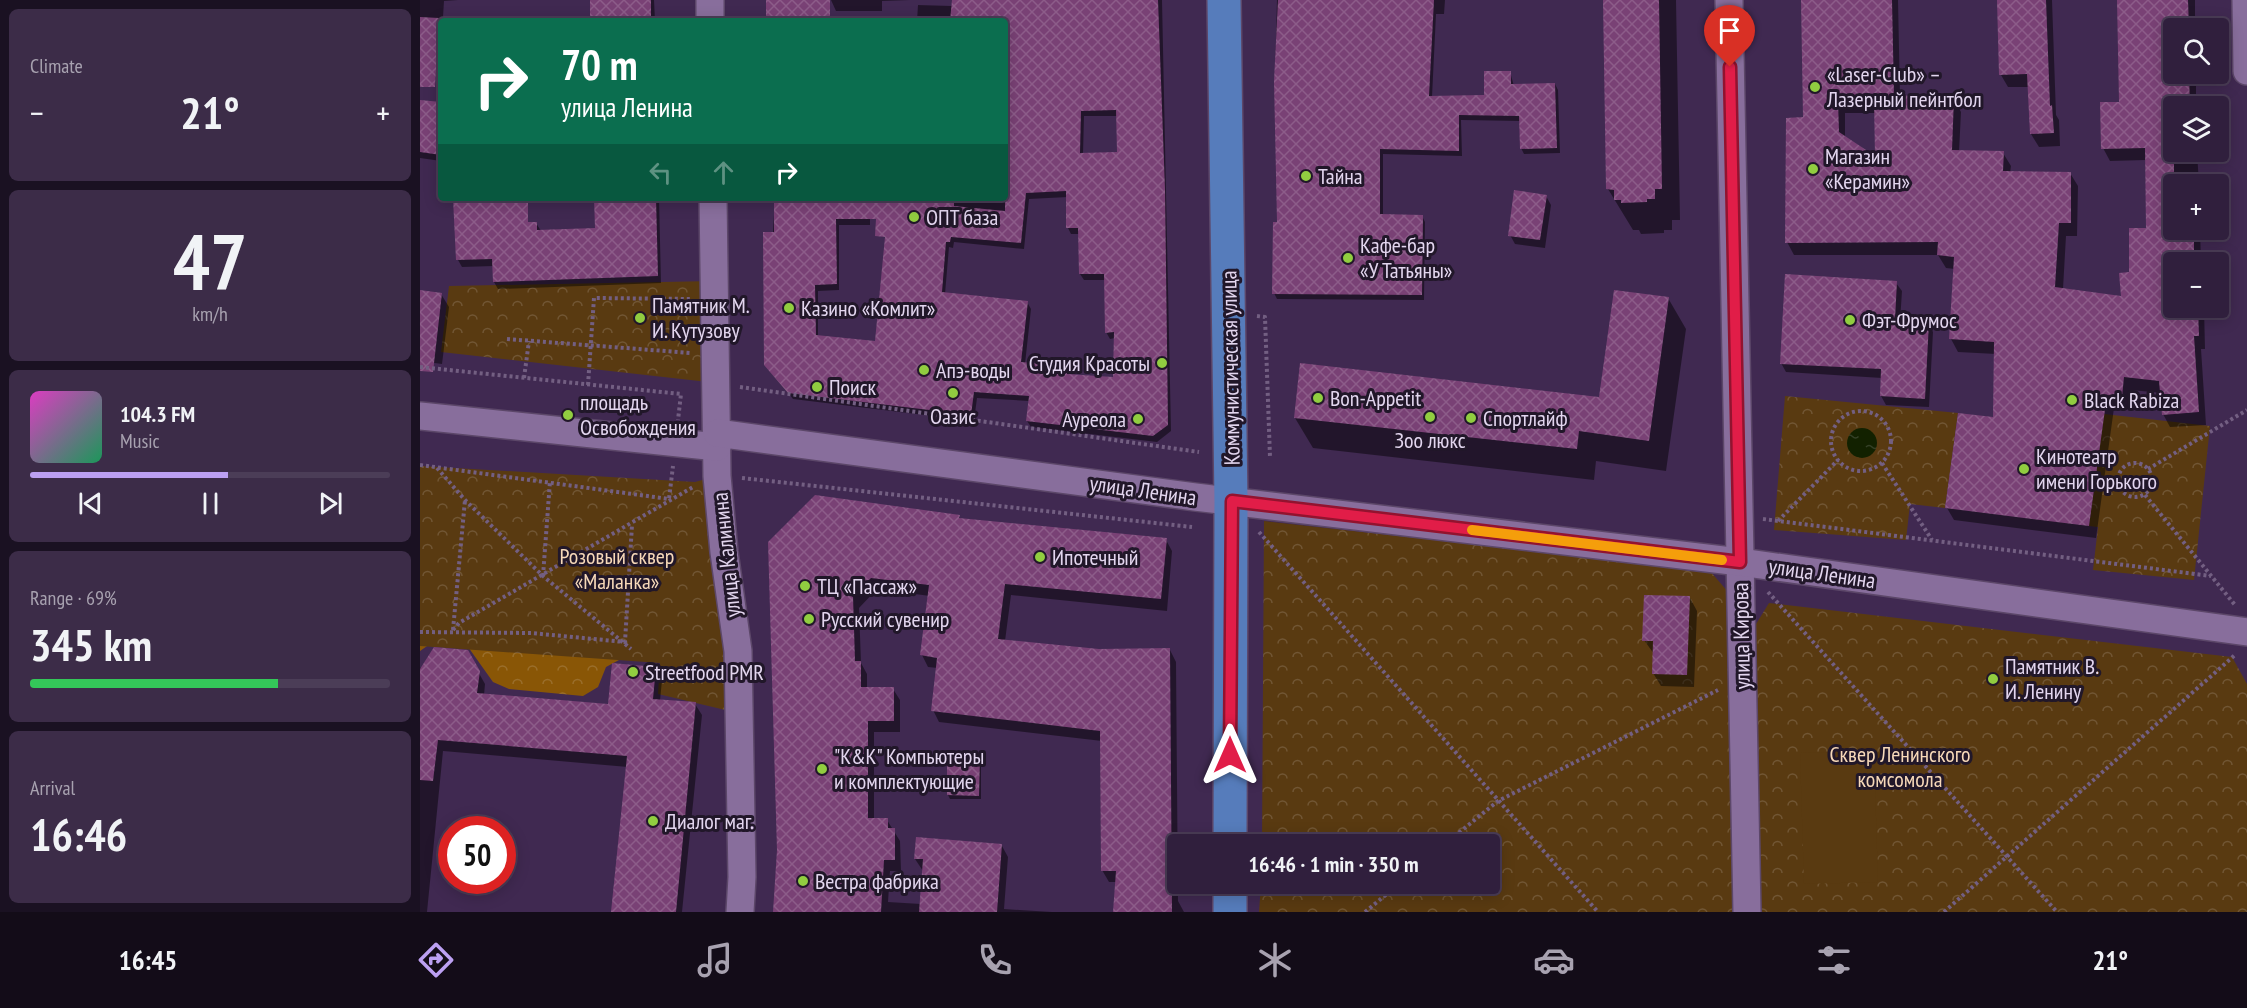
<!DOCTYPE html>
<meta charset="utf-8">
<style>
:root{--surface:#301f3d;--page:#3c2c48;--text:#f1f3f6;--muted:#a8a2b0;--line:#4b3d57;--accent:#bca0f2}
body{margin:0;font-family:"PT Sans Narrow",sans-serif;background:var(--page);color:var(--text);height:100vh;display:flex;flex-direction:column;font-size:22px;white-space:nowrap}
*{box-sizing:border-box;margin:0}
p{font-size:20px;color:var(--muted)}
.icon{flex:none;width:33px;height:33px;fill:none;stroke:currentColor;stroke-width:2;stroke-linecap:round;stroke-linejoin:round}
.map{position:relative;flex:1;overflow:hidden}
.panel{display:flex;flex-direction:column;gap:9px;padding:9px;background:#1a1122;width:420px}
.panel>*{flex:none}
.top-card{position:absolute;left:18px;top:18px;width:570px;height:183px;border-radius:6px;box-shadow:0 3px 15px #0003,0 0 0 2px var(--line);background:#0b6e4f;color:#fff;overflow:hidden}
.controls{position:absolute;left:1743px;top:18px;display:grid;gap:12px}
.controls a{display:grid;place-items:center;width:66px;height:66px;border-radius:6px;background:var(--surface);box-shadow:0 3px 15px #0003,0 0 0 2px var(--line);font-size:30px}
.speed{position:absolute;left:18px;top:816px;display:flex;gap:12px;font-size:30px;font-weight:700;text-align:center}
.speed>*{display:grid;place-content:center;width:78px;height:78px;border-radius:50%;background:var(--surface);box-shadow:0 3px 15px #0003,0 0 0 2px var(--line);line-height:1}
.speed .limit{border:9px solid #d22;background:#fff;color:#111}
.pin{position:absolute;display:grid;place-items:center;width:51px;height:51px;color:#fff;margin:-62px -26px;border-radius:50% 50% 50% 0;rotate:-45deg;box-shadow:0 0 6px #0007}
.pin .icon{rotate:45deg}
.me{position:absolute;width:66px;margin:-33px;rotate:0deg;stroke-linejoin:round;filter:drop-shadow(0 0 4px #0008)}
.turn{display:flex;align-items:center;gap:21px;height:126px;padding:0 24px;font-size:27px}
.turn .icon{width:78px;height:78px;stroke-width:2.5}
.turn b{display:block;font-size:42px;line-height:51px}
.lanes{display:flex;align-items:center;height:57px;padding:0 24px;background:#0003;justify-content:center;gap:30px;direction:ltr}
.lanes .off{opacity:.35}
.big{font-size:45px;font-weight:600;line-height:1.1}
.panel .tile{flex:1;display:flex;flex-direction:column;justify-content:center;gap:9px;min-width:0;padding:0 21px;border-radius:9px;background:var(--page)}
.panel .dial{align-items:center;gap:0}
.dial b{font-size:78px;line-height:1}
.song{display:flex;align-items:center;gap:18px}
.cover{width:72px;height:72px;border-radius:9px;background:linear-gradient(135deg,hsl(310 70% 55%),hsl(150 70% 35%))}
.played{height:6px;border-radius:3px;background:linear-gradient(90deg,var(--accent) 55%,var(--line) 55%)}
.keys{display:flex;justify-content:space-around;direction:ltr}
.heat{display:flex;justify-content:space-between;align-items:center;font-size:33px;direction:ltr}
.charge{height:9px;border-radius:4px;background:linear-gradient(90deg,#34c759 69%,var(--line) 0)}
.trip{position:absolute;left:747px;top:834px;width:333px;height:60px;border-radius:6px;background:var(--surface);box-shadow:0 3px 15px #0003,0 0 0 2px var(--line);font-weight:600;line-height:60px;text-align:center}
.dock{display:flex;height:96px;justify-content:space-around;align-items:center;background:#130c18;color:var(--muted)}
.dock .icon{width:42px;height:42px}
.dock .selected{color:var(--accent)}
.dock b{font-size:27px;color:var(--text)}
main{display:flex;flex:1;min-height:0}
.map>svg:first-child{display:block}
.forest{fill:url(#forest-crowns)}
.park{fill:url(#park-crowns)}
.pitch{fill:#593a11}
.water{fill:url(#water-ripples)}
.shadow{fill:#0007;fill-rule:evenodd}
.building{fill:url(#building-cross-hatch);fill-rule:evenodd}
.lines{fill:none;stroke-linecap:round;stroke-linejoin:round}
.minor-casing{stroke:#5c4769;stroke-width:30}
.major-casing{stroke:#5c4769;stroke-width:36}
.path{stroke:#735f82;stroke-width:4;stroke-dasharray:3 3;stroke-linecap:butt}
.minor{stroke:#886e9c;stroke-width:27}
.major{stroke:#567cbb;stroke-width:33}
.route-casing{stroke:#92132f;stroke-width:15}
.route{stroke:#e11d48;stroke-width:10}
.slow{stroke:#f59e0b;stroke-width:10}
.poi-dot{fill:#91cd40;stroke:#211729;stroke-width:2}
.labels{text-anchor:middle;dominant-baseline:central;stroke-width:6;stroke-linejoin:round;paint-order:stroke}
.poi-label{font-size:22px;fill:#e3d6ef;stroke:#211729;text-anchor:start}
.street-label{font-size:22px;fill:#e3d6ef;stroke:#211729}
.park-label{font-size:22px;fill:#f7d9b9;stroke:#211729}
</style>
<main>
<section class="panel">
<div class="tile"><p>Climate</p>
<div class="heat"><a>−</a><b class="big">21°</b><a>+</a></div>
</div>
<div class="tile dial"><b>47</b><p>km/h</p></div>
<div class="tile">
<div class="song"><i class="cover"></i><div><b>104.3 FM</b><p>Music</p></div></div>
<div class="played"></div>
<div class="keys"><svg class="icon" aria-label="previous" viewBox="0 0 24 24"><path d="M18 5L8 12l10 7zM5 5v14"/></svg><svg class="icon" aria-label="pause" viewBox="0 0 24 24"><path d="M8 5v14M16 5v14"/></svg><svg class="icon" aria-label="next" viewBox="0 0 24 24"><path d="M6 5l10 7-10 7zM19 5v14"/></svg></div>
</div>
<div class="tile"><p>Range · 69%</p><b class="big">345 km</b><div class="charge"></div></div>
<div class="tile"><p>Arrival</p><b class="big">16:46</b></div>
</section>
<div class="map">
<svg width="1827" height="912" viewBox="0 0 1827 912">
<defs>
<pattern id="forest-crowns" width="20" height="18" patternUnits="userSpaceOnUse" patternTransform="scale(1.5)"><rect width="20" height="18" fill="#895606"/><path d="M2 6a3 3 0 1 1 6 0M12 15a3 3 0 1 1 6 0" fill="none" stroke="#9a6e2b"/></pattern>
<pattern id="park-crowns" width="20" height="18" patternUnits="userSpaceOnUse" patternTransform="scale(1.5)"><rect width="20" height="18" fill="#593a11"/><path d="M2 6a3 3 0 1 1 6 0M12 15a3 3 0 1 1 6 0" fill="none" stroke="#715634"/></pattern>
<pattern id="water-ripples" width="26" height="14" patternUnits="userSpaceOnUse" patternTransform="scale(1.5)"><rect width="26" height="14" fill="#122100"/><path d="M2 4q2-2 4 0t4 0M15 11q2-2 4 0t4 0" fill="none" stroke="#344026"/></pattern>
<pattern id="building-cross-hatch" width="8" height="8" patternUnits="userSpaceOnUse" patternTransform="scale(1.5)"><rect width="8" height="8" fill="#794175"/><path d="M0 0l8 8M0 8l8-8" fill="none" stroke="#8c5c89"/></pattern>
</defs>
<rect width="100%" height="100%" fill="#402951"/>
<polygon class="forest" points="0,489 199,660 186,667 178,687 163,696 89,689 73,682 46,644 17,639 0,651"/>
<g class="park">
<polygon points="294,281 297,383 21,352 29,286"/>
<polygon points="1365,396 1538,413 1525,508 1490,504 1486,540 1354,530"/>
<polygon points="1684,414 1790,426 1774,580 1673,570 1678,527 1669,526"/>
<polygon points="0,466 275,482 297,476 318,713 238,694 240,663 0,646"/>
<polygon points="844,521 1290,571 1321,607 1327,912 839,912 841,884 1070,884 1070,844 842,844"/>
<polygon points="1349,603 1812,657 1827,684 1827,912 1335,912 1333,629"/>
</g>
<polygon class="pitch" points="1454,751 1458,882 1384,884 1380,753"/>
<circle class="water" cx="1442" cy="443" r="15"/>
<g class="shadow">
<polygon points="0,0 38,0 24,1 20,65 0,64"/>
<polygon points="172,0 234,0 235,21 172,21"/>
<polygon points="411,0 490,0 462,1 462,11 416,11"/>
<path d="M532,0h210l9,431 -14,11 -126,-15 -4,-6 2,-20 -52,-3 -3,23 -181,-22 -28,-34 10,-167h95v27h-31v65l-21,1v46l58,6 26,-145h103v-177h-88l1,-16 34,1zM664,116h34v37l-35,1zM648,197v31l3,6h9v40l4,6h22v52l4,7 5,-1 -1,41 -45,-4 -3,-8 -41,-3 6,-55 -4,-7 -82,-8 4,-47 4,1 1,-6 70,7 5,-50z"/>
<polygon points="857,0 1025,0 1024,14 1016,14 1012,97 1065,97 1090,72 1094,86 1135,84 1138,90 1140,153 1104,154 1101,148 1100,121 1041,120 1042,156 963,154 963,216 1002,216 1005,222 1004,300 857,299 854,293 859,223 855,81"/>
<polygon points="1184,0 1256,0 1260,220 1252,220 1252,230 1244,230 1244,233 1221,234 1219,230 1213,230 1188,189"/>
<path d="M1382,0h96l2,97 54,2 7,13 -2,40 44,1 8,13 -1,7h60l8,13 -1,50h-11l-3,53 59,8 25,-68 -1,-69 -36,1 -7,-13 17,-44 -2,-104h77v28h-21v46h22v32h-22v46h23l2,32h-25v46h26l1,32h-27v46h30l1,41h-4l5,76 -36,2 -7,-13 -1,-21 -31,-3 -3,19 -14,-1 -18,130 -142,-18 -7,-12 47,-89 2,-65 -38,-2 -7,-13 4,-70 -9,-1 -8,-13h-144l-7,-13 18,-123zM1425,113h31l1,46 -32,-21z"/>
<polygon points="1578,0 1632,0 1636,115 1639,120 1640,146 1619,147 1611,134 1609,87 1588,87 1581,75"/>
<polygon points="0,101 21,104 21,161 0,158"/>
<polygon points="1126,196 1131,205 1125,248 1095,244 1090,235"/>
<polygon points="36,198 56,198 56,225 116,223 121,231 176,229 175,198 239,198 241,283 78,289 74,282 74,266 42,267 38,260"/>
<polygon points="1476,283 1482,291 1480,322 1508,323 1513,332 1509,407 1466,405 1461,396 1462,378 1366,372 1361,363"/>
<polygon points="0,291 21,294 29,307 22,364 0,361"/>
<polygon points="1248,298 1266,329 1246,471 1176,461 1174,480 893,448 875,418 1181,398"/>
<polygon points="539,517 540,519 746,540 752,551 747,611 591,595 585,641 679,650 750,650 756,662 758,901 764,912 695,912 697,882 689,882 682,870 682,741 519,722 513,710 518,668 508,667 502,655 510,596 457,589 439,608 441,663 447,674 447,689 473,689 480,700 480,732 454,732 454,820 467,820 480,841 481,871 470,871 468,902 501,904 503,871 495,859 498,839 582,846 588,857 584,909 632,912 355,912 359,850 350,542"/>
<polygon points="1270,598 1277,611 1274,687 1241,686 1233,673 1234,654 1224,640"/>
<polygon points="47,652 65,684 64,695 189,706 235,669 242,680 240,701 275,704 282,715 262,912 193,912 208,767 23,751 7,912 0,912 0,668"/>
<polygon points="559,760 561,764 561,799 530,799 528,795"/>
</g>
<g class="building">
<rect x="170" y="0" width="61" height="21"/>
<rect x="346" y="0" width="64" height="21"/>
<path d="M532,0h206l7,189 3,236 -15,11 -127,-15 3,-25 -55,-4 -3,23 -183,-22 -24,-28 -1,-133h11v-34h180v8l51,5v-190h-55zM696,110l1,42 -37,1 1,-42zM646,191v37h12l1,46h25l1,59 9,-1 -1,45 -46,-3v-8l-46,-4 7,-61 -86,-9 4,-50h4l1,-5 70,6 5,-50zM416,219h40l-1,17 10,1 -10,104 -59,-6 -1,-50 22,-1z"/>
<polygon points="858,0 1014,0 1009,96 1064,95 1064,71 1091,71 1091,84 1135,83 1137,148 1100,149 1099,116 1039,115 1039,151 960,149 960,214 1003,215 1002,295 852,294 853,222 857,222 854,81"/>
<polygon points="1183,0 1239,0 1242,189 1235,189 1235,199 1227,199 1227,202 1201,203 1201,200 1194,200 1194,190 1186,189"/>
<path d="M1381,0h91l2,95 60,3 -2,52 52,1 -1,20 68,1v51h-12l-4,64 66,9 -2,-23 10,-1v-44h17l-1,-80 -44,1 -1,-47h19l-2,-102h71l1,28h-15v46h15l1,32h-16v124h20v28h-20v50h24l1,28h-5l5,76 -37,3 -3,-34 -35,-4 -2,20 -15,-2 -18,131 -144,-18 13,-95 35,4 1,-75 -45,-3 5,-82 -17,-2 1,-13 -153,1 1,-125 17,-1zM1454,100l1,56 -36,-24 -1,-31z"/>
<polygon points="1577,0 1626,0 1630,106 1632,105 1634,133 1610,134 1607,74 1579,75"/>
<polygon points="0,17 19,18 15,87 0,87"/>
<polygon points="0,100 21,102 21,155 0,152"/>
<polygon points="1094,190 1127,195 1120,240 1088,236"/>
<polygon points="33,198 108,198 108,222 117,222 117,230 175,228 174,198 236,198 238,276 73,282 72,259 36,260"/>
<polygon points="1365,274 1477,281 1475,320 1509,322 1505,399 1460,396 1461,369 1360,364"/>
<polygon points="0,290 22,293 13,372 0,371"/>
<polygon points="1194,290 1249,297 1229,441 1159,431 1157,449 874,418 880,363 1179,397"/>
<polygon points="395,495 540,515 539,518 747,538 741,599 585,584 578,639 679,649 750,648 752,912 693,912 696,871 681,871 680,731 511,711 517,658 500,655 509,585 451,578 433,596 435,661 441,661 441,687 474,687 474,721 448,721 448,818 468,818 468,828 475,828 475,860 464,860 461,912 353,912 357,850 348,542"/>
<polygon points="1224,595 1270,596 1267,675 1232,674 1233,641 1222,641"/>
<polygon points="14,647 48,650 60,671 57,693 188,704 192,663 236,667 233,699 276,702 256,912 191,912 207,756 18,740 13,781 0,780 0,669"/>
<polygon points="527,758 560,758 559,796 527,795"/>
<polygon points="496,837 582,844 577,912 499,912 503,859 494,859"/>
</g>
<g class="lines">
<g class="minor-casing">
<g id="minor">
<polyline points="290,0 290,21"/>
<polyline points="1309,0 1327,912"/>
<polyline points="1826,0 1827,71"/>
<polyline points="293,198 297,476 304,552 318,651 322,877 320,912"/>
<polyline points="0,416 297,447"/>
<polyline points="297,433 775,497 1320,562 1827,632"/>
</g>
</g>
<g class="major-casing">
<g id="major">
<polyline points="804,0 811,501 810,844"/>
<polyline points="810,912 810,884"/>
</g>
</g>
<g class="path">
<polyline points="837,316 845,317 850,457"/>
<polyline points="87,339 271,353"/>
<polyline points="0,367 261,394 258,420"/>
<polyline points="104,378 109,341"/>
<polyline points="168,385 174,298 270,299"/>
<polyline points="320,387 779,452"/>
<circle cx="1441" cy="441" r="30"/>
<circle cx="1715" cy="480" r="17"/>
<polyline points="1462,463 1512,540"/>
<polyline points="0,465 249,499 253,466"/>
<polyline points="17,468 45,500 123,576 211,649"/>
<polyline points="1728,469 1827,410"/>
<polyline points="322,478 772,527"/>
<polyline points="1725,495 1815,605"/>
<polyline points="1343,519 1791,576"/>
<polyline points="1358,521 1418,460"/>
<polyline points="839,532 1178,912"/>
<polyline points="123,576 130,481"/>
<polyline points="1348,592 1637,912"/>
<polyline points="33,630 39,623 273,487"/>
<polyline points="33,630 45,500"/>
<polyline points="0,632 111,633 205,642 212,525"/>
<polyline points="1025,844 1078,801 1298,690"/>
<polyline points="945,912 979,884"/>
<polyline points="1524,912 1815,655"/>
</g>
<use href="#minor" class="minor"/>
<use href="#major" class="major"/>
</g>
<g class="lines">
<g class="route-casing">
<polyline id="route" points="810,755 812,501 1320,562 1310,67"/>
</g>
<use href="#route" class="route"/>
<polyline class="slow" points="1052,530 1302,560"/>
</g>
<g class="poi-dot">
<circle cx="1395" cy="87" r="6"/>
<circle cx="1393" cy="169" r="6"/>
<circle cx="886" cy="176" r="6"/>
<circle cx="494" cy="217" r="6"/>
<circle cx="928" cy="258" r="6"/>
<circle cx="369" cy="308" r="6"/>
<circle cx="220" cy="318" r="6"/>
<circle cx="1430" cy="320" r="6"/>
<circle cx="742" cy="363" r="6"/>
<circle cx="504" cy="370" r="6"/>
<circle cx="397" cy="387" r="6"/>
<circle cx="533" cy="393" r="6"/>
<circle cx="898" cy="398" r="6"/>
<circle cx="1652" cy="400" r="6"/>
<circle cx="148" cy="415" r="6"/>
<circle cx="1010" cy="417" r="6"/>
<circle cx="1051" cy="418" r="6"/>
<circle cx="718" cy="419" r="6"/>
<circle cx="1604" cy="469" r="6"/>
<circle cx="620" cy="557" r="6"/>
<circle cx="385" cy="586" r="6"/>
<circle cx="389" cy="619" r="6"/>
<circle cx="213" cy="672" r="6"/>
<circle cx="1573" cy="679" r="6"/>
<circle cx="402" cy="769" r="6"/>
<circle cx="233" cy="821" r="6"/>
<circle cx="383" cy="881" r="6"/>
</g>
<g class="labels">
<g class="poi-label">
<text x="1407" y="74">«Laser-Club» –<tspan x="1407" dy="25">Лазерный пейнтбол</tspan></text>
<text x="1405" y="156">Магазин<tspan x="1405" dy="25">«Керамин»</tspan></text>
<text x="898" y="176">Тайна</text>
<text x="506" y="217">ОПТ база</text>
<text x="940" y="245">Кафе-бар<tspan x="940" dy="25">«У Татьяны»</tspan></text>
<text x="232" y="305">Памятник М.<tspan x="232" dy="25">И. Кутузову</tspan></text>
<text x="381" y="308">Казино «Комлит»</text>
<text x="1442" y="320">Фэт-Фрумос</text>
<text x="730" y="363" text-anchor="end">Студия Красоты</text>
<text x="516" y="370">Апэ-воды</text>
<text x="409" y="387">Поиск</text>
<text x="910" y="398">Bon-Appetit</text>
<text x="1664" y="400">Black Rabiza</text>
<text x="160" y="402">площадь<tspan x="160" dy="25">Освобождения</tspan></text>
<text x="533" y="416" text-anchor="middle">Оазис</text>
<text x="1063" y="418">Спортлайф</text>
<text x="706" y="419" text-anchor="end">Ауреола</text>
<text x="1010" y="440" text-anchor="middle">Зоо люкс</text>
<text x="1616" y="456">Кинотеатр<tspan x="1616" dy="25">имени Горького</tspan></text>
<text x="632" y="557">Ипотечный</text>
<text x="397" y="586">ТЦ «Пассаж»</text>
<text x="401" y="619">Русский сувенир</text>
<text x="1585" y="666">Памятник В.<tspan x="1585" dy="25">И. Ленину</tspan></text>
<text x="225" y="672">Streetfood PMR</text>
<text x="414" y="756">"К&amp;К" Компьютеры<tspan x="414" dy="25">и комплектующие</tspan></text>
<text x="245" y="821">Диалог маг.</text>
<text x="395" y="881">Вестра фабрика</text>
</g>
<g class="street-label">
<text transform="translate(810 368) rotate(-91)">Коммунистическая улица</text>
<text transform="translate(723 490) rotate(8)">улица Ленина</text>
<text transform="translate(306 555) rotate(-96)">улица Калинина</text>
<text transform="translate(1402 573) rotate(8)">улица Ленина</text>
<text transform="translate(1321 636) rotate(-91)">улица Кирова</text>
</g>
<g class="park-label">
<text x="197" y="556">Розовый сквер<tspan x="197" dy="25">«Маланка»</tspan></text>
<text x="1480" y="754">Сквер Ленинского<tspan x="1480" dy="25">комсомола</tspan></text>
</g>
</g>
</svg>
<div class="controls">
<a><svg class="icon" aria-label="search" viewBox="0 0 24 24"><circle cx="10" cy="10" r="6"/><path d="M15 15l6 6"/></svg></a>
<a><svg class="icon" aria-label="layers" viewBox="0 0 24 24"><path d="M12 4l9 5-9 5-9-5zM3 14l9 5 9-5"/></svg></a>
<a>+</a>
<a>−</a>
</div>
<div class="speed"><div class="limit">50</div></div>
<div class="pin" style="left:1310px;top:67px;background:#d93025"><svg class="icon" aria-label="arrive" viewBox="0 0 24 24"><path d="M6 21V4h12l-3 4 3 4H6"/></svg></div>
<svg class="me" style="left:810px;top:755px" viewBox="-20 -20 40 40"><path d="M0-17L14 15 0 8-14 15z" fill="#e11d48" stroke="#fff" stroke-width="4"/></svg>
<div class="trip">16:46 · 1 min · 350 m</div>
<div class="top-card">
<div class="turn"><svg class="icon" aria-label="right" viewBox="0 0 24 24"><path d="M7 20v-9h11M14 6l5 5-5 5"/></svg><div><b>70 m</b>улица Ленина</div></div>
<div class="lanes"><svg class="icon off" aria-label="left" viewBox="0 0 24 24"><path d="M17 20v-9H6M10 6l-5 5 5 5"/></svg><svg class="icon off" aria-label="ahead" viewBox="0 0 24 24"><path d="M12 20V5M6 11l6-6 6 6"/></svg><svg class="icon" aria-label="right" viewBox="0 0 24 24"><path d="M7 20v-9h11M14 6l5 5-5 5"/></svg></div>
</div>
</div>
</main>
<nav class="dock">
<b>16:45</b>
<svg class="icon selected" aria-label="directions" viewBox="0 0 24 24"><path d="M12 3l9 9-9 9-9-9zM9 14v-3h6M13 9l2 2-2 2"/></svg>
<svg class="icon" aria-label="music" viewBox="0 0 24 24"><path d="M9 18V5l10-2v13"/><circle cx="6" cy="18" r="3"/><circle cx="16" cy="16" r="3"/></svg>
<svg class="icon" aria-label="phone" viewBox="0 0 24 24"><path d="M5 4h4l2 5-3 2q2 4 5 5l2-3 5 2v4C11 20 4 13 5 4z"/></svg>
<svg class="icon" aria-label="climate" viewBox="0 0 24 24"><path d="M12 3v18M4 7l16 10M4 17L20 7"/></svg>
<svg class="icon" aria-label="car" viewBox="0 0 24 24"><path d="M5 17H2v-5l4-1 3-4h7l3 4 3 1v5h-3M9 17h6M6 11h13"/><circle cx="7" cy="17" r="2"/><circle cx="17" cy="17" r="2"/></svg>
<svg class="icon" aria-label="filters" viewBox="0 0 24 24"><path d="M4 7h16M4 17h16"/><circle cx="9" cy="7" r="2"/><circle cx="15" cy="17" r="2"/></svg>
<b>21°</b>
</nav>
